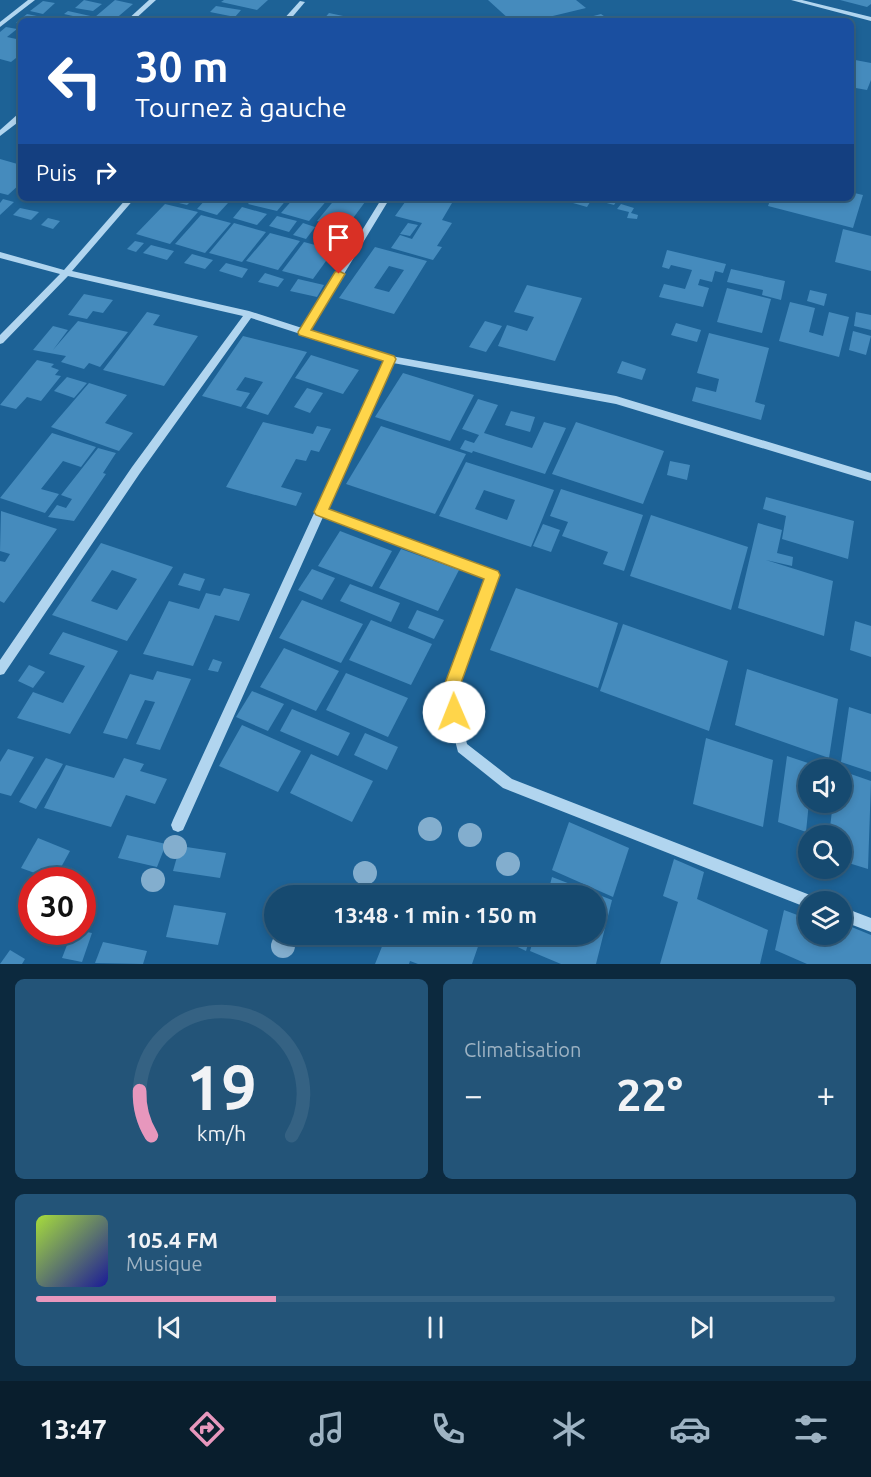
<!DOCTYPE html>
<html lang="fr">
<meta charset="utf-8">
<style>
:root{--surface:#164a70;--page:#235478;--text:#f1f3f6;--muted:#9eb3c3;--line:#356283;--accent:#e797bd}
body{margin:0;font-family:Ubuntu,sans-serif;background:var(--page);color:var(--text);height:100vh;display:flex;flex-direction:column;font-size:22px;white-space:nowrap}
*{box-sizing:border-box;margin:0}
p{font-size:20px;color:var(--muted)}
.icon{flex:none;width:33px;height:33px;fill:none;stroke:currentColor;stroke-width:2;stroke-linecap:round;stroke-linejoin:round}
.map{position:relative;height:964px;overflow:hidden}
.sheet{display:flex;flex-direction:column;gap:15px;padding:15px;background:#0c293e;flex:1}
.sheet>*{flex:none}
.guide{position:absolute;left:18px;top:18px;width:836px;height:183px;border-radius:9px;box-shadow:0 3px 9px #0003,0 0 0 2px var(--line);background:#1a4fa0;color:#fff;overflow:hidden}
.fabs{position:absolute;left:798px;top:759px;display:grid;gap:12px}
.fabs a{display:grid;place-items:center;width:54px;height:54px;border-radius:50%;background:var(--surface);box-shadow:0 3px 9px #0003,0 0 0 2px var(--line);font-size:30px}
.speed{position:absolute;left:18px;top:867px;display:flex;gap:12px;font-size:30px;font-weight:700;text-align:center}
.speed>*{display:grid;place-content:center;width:78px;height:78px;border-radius:50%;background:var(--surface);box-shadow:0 3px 9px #0003,0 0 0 2px var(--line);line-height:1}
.speed .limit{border:9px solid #d22;background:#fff;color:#111}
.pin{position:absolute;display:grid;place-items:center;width:51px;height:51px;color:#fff;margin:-62px -26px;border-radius:50% 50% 50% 0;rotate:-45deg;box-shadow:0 0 6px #0007}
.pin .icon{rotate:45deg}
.me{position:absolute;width:66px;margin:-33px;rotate:359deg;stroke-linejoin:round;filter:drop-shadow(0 0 4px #0008)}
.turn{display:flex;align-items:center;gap:21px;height:126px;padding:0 18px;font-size:27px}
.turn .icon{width:78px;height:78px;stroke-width:2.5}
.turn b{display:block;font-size:42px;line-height:51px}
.then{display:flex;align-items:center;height:57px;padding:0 18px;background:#0003;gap:12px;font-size:22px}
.big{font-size:45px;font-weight:600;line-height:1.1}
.sheet .widget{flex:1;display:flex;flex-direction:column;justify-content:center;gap:9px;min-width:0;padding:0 21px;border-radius:9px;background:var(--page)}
.sheet .dial{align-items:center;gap:0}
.dial svg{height:156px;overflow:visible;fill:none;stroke:var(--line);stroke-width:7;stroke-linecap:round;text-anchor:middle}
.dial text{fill:var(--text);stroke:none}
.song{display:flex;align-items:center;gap:18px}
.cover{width:72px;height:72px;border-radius:9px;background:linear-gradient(135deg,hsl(80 70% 55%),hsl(240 70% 35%))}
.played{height:6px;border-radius:3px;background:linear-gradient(90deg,var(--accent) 30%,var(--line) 30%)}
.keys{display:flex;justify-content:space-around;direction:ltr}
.heat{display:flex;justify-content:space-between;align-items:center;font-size:33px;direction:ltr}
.sheet .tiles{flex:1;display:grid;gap:15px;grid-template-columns:1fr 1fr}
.widget:last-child{grid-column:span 2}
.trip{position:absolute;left:264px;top:885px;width:342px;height:60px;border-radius:30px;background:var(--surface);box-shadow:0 3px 9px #0003,0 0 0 2px var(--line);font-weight:600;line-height:60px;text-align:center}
.tab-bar{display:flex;height:96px;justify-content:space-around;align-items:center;background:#091e2d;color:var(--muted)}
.tab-bar .icon{width:42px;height:42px}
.tab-bar .current{color:var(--accent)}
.tab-bar b{font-size:27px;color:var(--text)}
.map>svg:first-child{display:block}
.building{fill:#458bbd;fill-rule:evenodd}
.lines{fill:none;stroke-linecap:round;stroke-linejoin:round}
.minor{fill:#b1d5ef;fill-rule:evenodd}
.tree{fill:#83aece}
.route{fill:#ffd54a;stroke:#a68a30;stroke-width:1.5}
</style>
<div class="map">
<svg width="871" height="964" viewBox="0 0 871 964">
<rect width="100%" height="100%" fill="#1d6296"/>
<g class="building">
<polygon points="84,0 102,4 93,11 75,8"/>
<polygon points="115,0 133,4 113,21 95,21 64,14 68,11 95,17"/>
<polygon points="224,0 268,0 257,10 221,2"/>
<polygon points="488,0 576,0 586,8 532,21 511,21"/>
<polygon points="840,0 871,0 871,4 867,7"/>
<polygon points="43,1 55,3 43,14 30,11"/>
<polygon points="216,6 241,10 235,17 210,12"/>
<polygon points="329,13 362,20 362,21 322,21"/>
<polygon points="27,14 57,20 57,21 16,23"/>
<polygon points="601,14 611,21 578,21 578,20"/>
<polygon points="6,27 17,29 7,37 21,40 21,54 11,62 0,59 0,32"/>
<polygon points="850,59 871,63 871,80 867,90 850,87 854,70 850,69"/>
<polygon points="0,159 21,165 21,183 8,195 0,193"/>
<polygon points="850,192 863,195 853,228 768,206 771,198 850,198"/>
<polygon points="169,198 194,198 187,205 167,200"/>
<polygon points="207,198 209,198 228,203 217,215 197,209"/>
<polygon points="253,198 288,198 277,211 248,204"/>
<polygon points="294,198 329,198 309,221 281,213"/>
<polygon points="336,198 365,202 345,229 317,221"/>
<polygon points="408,198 432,198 452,203 442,220 452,223 437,246 442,247 433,260 391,248 400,235 412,239 422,223 395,216"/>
<polygon points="577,198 619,198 614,205 592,199 587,207 573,203"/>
<polygon points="3,199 14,202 0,215 0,203"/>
<polygon points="165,204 198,212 170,244 136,234"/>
<polygon points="621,204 634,208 631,213 638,215 637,219 627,218 629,212 617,209"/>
<polygon points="242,207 267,214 257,225 233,218"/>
<polygon points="20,208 39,212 31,220 13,215"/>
<polygon points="201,215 231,223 205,253 175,244"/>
<polygon points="277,216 297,221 289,232 269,226"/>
<polygon points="48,218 60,221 53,229 41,225"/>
<polygon points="234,223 266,232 242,262 209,253"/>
<polygon points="303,223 315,227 306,239 293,235"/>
<polygon points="408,223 418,225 410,236 400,234"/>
<polygon points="327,228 349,234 340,246 318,240"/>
<polygon points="843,229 871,236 871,271 835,262"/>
<polygon points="270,233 300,241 278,270 246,261"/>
<polygon points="135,241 144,243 136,252 127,249"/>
<polygon points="304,242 334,250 313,279 282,271"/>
<polygon points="151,245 174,251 167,260 143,253"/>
<path d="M375,247l52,14 -33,53 -55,-16zM389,266l15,4 -15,22 -15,-4z"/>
<polygon points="667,250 726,264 723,273 715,271 712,282 700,279 698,285 709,288 703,307 659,297 664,284 685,289 692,270 671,265 669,269 662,267"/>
<polygon points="192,254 213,260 205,269 184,263"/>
<polygon points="226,263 248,269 242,278 219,271"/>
<polygon points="731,269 785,281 781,300 762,295 763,290 727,282"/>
<polygon points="265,273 284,279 278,287 258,282"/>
<polygon points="298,279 324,285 317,297 290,291"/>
<polygon points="527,285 582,298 555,361 498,346 507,325 527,331 534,317 514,312"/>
<polygon points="727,288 771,299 762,333 717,322"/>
<polygon points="810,290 827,294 824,306 807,301"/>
<polygon points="84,294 113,300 103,313 93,311 87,319 68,315"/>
<polygon points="790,302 815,308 809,332 823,336 829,312 849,317 839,357 779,341"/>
<polygon points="147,312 160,315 153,325 198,336 164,386 103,370"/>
<polygon points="856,312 871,315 871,330 854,326"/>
<polygon points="78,321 128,332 100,367 89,363 84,369 61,362 66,356 33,350 53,326 68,330 53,350"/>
<polygon points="485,321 502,326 486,352 469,347"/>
<polygon points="676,323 701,330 697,342 671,335"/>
<polygon points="853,331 871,336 866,355 849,350"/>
<polygon points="709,333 769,348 755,402 765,405 761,420 692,401 696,387 716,392 719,379 697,373"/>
<polygon points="243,336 307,352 268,415 246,408 263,382 245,377 236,390 250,393 241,407 202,396"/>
<polygon points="311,355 359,370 343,394 295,378"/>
<polygon points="37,360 54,364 51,367 59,370 55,375 61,376 41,401 27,397 16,409 0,405"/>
<polygon points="622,361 646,369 642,380 617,373"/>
<polygon points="403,373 474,395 450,441 375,417"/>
<polygon points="67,377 87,383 74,398 54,391"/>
<polygon points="89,383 127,395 105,423 133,433 119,451 51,427"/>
<polygon points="307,388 323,393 310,413 294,407"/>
<polygon points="478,399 498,405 484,433 532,448 544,422 566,428 545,474 473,451 472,453 460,449 465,440 474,443 479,435 462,429"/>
<polygon points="511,411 535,417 530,432 505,425"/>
<polygon points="263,422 313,434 317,426 331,429 319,452 311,450 306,461 296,459 281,487 302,493 296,506 226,487"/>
<polygon points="576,422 664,451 643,504 552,474"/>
<polygon points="381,426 466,454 435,514 346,484"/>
<polygon points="52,433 96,447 81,467 63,461 41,489 59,494 45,513 0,498"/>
<polygon points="98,448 116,453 103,473 106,474 74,521 48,517 57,505 66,508 72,499 61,495"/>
<polygon points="670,461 690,465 687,480 667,475"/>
<path d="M466,462l88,28 -23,57 -92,-31zM484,490l31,10 -8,20 -32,-11z"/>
<polygon points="561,489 643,515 624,571 603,564 608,552 562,536 568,522 550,516"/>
<polygon points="766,497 854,521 848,559 782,539 786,516 763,509"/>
<polygon points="1,511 57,529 4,603 0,601 0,561 5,562 10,554 0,551"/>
<polygon points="651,515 748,547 731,610 630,576"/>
<polygon points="758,523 782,530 777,553 793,557 792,566 766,560 833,581 824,636 738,608"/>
<polygon points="543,524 560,530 551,552 533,546"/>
<polygon points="340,531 392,551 372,587 318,566"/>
<path d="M101,543l72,24 -46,74 -75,-26zM112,570l25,9 -20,31 -26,-9z"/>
<polygon points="401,549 459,570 438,611 379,588"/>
<polygon points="312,569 335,578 322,600 298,590"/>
<polygon points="184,573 205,579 200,591 178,585"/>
<polygon points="350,584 400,603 391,622 340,601"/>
<polygon points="224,588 250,594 239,621 215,615 193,666 143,654 169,601 199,609 206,593 220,596"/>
<polygon points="516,588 618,623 598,688 490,650"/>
<polygon points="302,600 363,624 341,663 279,638"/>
<polygon points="417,610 444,620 434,639 408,628"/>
<polygon points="371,620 432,644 411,685 349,660"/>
<polygon points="855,621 871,626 871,657 850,650"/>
<polygon points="623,624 728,661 709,731 600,691"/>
<polygon points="63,632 118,651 70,734 17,718 33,692 63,703 85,666 49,654"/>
<polygon points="284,648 339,671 316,711 260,687"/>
<polygon points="213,659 222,662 218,672 208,670"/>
<polygon points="29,665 45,672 33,688 18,681"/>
<polygon points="747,669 838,699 829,758 735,725"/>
<polygon points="157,671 191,679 160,750 136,744 155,702 145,700 127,739 103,733 130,674 153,680"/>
<polygon points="346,673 408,698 388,737 326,710"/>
<polygon points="252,691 284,704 268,731 236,717"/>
<polygon points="849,707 871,714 871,772 841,762"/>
<polygon points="292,709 350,733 338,756 280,731"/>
<polygon points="242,725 301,751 278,792 219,766"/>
<polygon points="365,733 398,747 387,770 354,755"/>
<polygon points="706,738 773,760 763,827 693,804"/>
<polygon points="8,749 34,757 11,796 0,793 0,762"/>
<polygon points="311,754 373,781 352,822 290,793"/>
<polygon points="787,756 814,765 814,770 808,770 809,802 806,832 778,822"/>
<polygon points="46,758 63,764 36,809 19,802"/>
<polygon points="124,758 144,764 140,771 167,779 155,804 126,795 111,827 44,808 66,765 114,778"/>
<polygon points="842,771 871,781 868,869 842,861 842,836 829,836 833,802 842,802"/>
<polygon points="569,822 629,848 613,897 552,870"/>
<polygon points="127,835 166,844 157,867 118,858"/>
<polygon points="38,838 70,851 54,880 21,868"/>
<polygon points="180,846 226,853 220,878 173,871"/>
<polygon points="674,859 704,872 697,899 768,930 760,964 660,964 678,902 663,896"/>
<polygon points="552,877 612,900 596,964 561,964 530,951 535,934 596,934 596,896 547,896"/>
<polygon points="174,905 226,913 218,945 166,937"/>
<polygon points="802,906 808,909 808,934 842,934 842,923 871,935 871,964 807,964 775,950 784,910 800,916"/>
<polygon points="82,931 92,933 82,962 62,958 72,932"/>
<polygon points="387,934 480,934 482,935 472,964 418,964 410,961 409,964 375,964"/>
<polygon points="491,934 531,934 526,951"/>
<polygon points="103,942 147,951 143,964 95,963"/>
<polygon points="10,950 25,959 22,964 0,964"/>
</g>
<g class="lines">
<g class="minor">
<polygon points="28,0 35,0 0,27 0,22"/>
<polygon points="149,0 156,0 133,21 126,21"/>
<polygon points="791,0 802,0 871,17 871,21"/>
<polygon points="300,1 305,2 289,21 282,21"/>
<polygon points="18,114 21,114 21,120 0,136 0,130"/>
<polygon points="127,198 135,198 72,271 249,311 302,328 382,198 390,198 310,330 391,356 616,396 871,473 871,481 616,404 393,363 327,510 497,572 499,575 455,694 467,744 512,779 810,895 815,897 817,902 808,902 808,908 503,788 458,752 443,694 486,577 323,517 183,830 178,832 173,830 171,825 173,820 384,361 251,318 140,473 4,674 0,675 0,660 132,467 243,316 68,276 3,343 0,344 0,335 60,274 0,258 0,252 64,270"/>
<polygon points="842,907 871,918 871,932 842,921"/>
</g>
</g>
<g class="tree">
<circle cx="430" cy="829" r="12"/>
<circle cx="470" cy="835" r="12"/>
<circle cx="175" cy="847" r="12"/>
<circle cx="508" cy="864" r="12"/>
<circle cx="365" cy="873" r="12"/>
<circle cx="153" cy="880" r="12"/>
<circle cx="283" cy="946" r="12"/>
</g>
<polygon class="route" points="339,271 345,274 311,330 394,356 396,359 329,509 498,571 500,575 457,694 462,712 459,718 454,720 448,718 441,694 484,579 316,515 314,512 383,361 299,335 298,332 335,272"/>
</svg>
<div class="fabs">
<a><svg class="icon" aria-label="sound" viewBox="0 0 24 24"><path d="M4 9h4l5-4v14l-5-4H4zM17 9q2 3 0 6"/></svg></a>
<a><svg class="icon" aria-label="search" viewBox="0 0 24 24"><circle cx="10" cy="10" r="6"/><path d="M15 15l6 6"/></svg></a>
<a><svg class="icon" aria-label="layers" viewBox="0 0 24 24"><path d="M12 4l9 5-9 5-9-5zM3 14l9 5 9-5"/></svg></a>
</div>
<div class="speed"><div class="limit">30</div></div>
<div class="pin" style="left:339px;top:274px;background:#d93025"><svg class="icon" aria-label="arrive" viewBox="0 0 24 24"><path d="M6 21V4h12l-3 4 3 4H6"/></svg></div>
<svg class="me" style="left:454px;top:712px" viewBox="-20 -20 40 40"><circle r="19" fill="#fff"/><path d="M0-13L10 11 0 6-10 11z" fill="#ffd54a"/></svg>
<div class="trip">13:48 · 1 min · 150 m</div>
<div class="guide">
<div class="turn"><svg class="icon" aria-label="left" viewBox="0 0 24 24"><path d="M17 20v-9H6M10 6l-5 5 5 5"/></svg><div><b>30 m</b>Tournez à gauche</div></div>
<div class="then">Puis<svg class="icon" aria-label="right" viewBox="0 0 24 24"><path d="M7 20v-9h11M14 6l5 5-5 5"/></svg></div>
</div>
</div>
<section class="sheet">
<div class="tiles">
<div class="widget dial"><svg viewBox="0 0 100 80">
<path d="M14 69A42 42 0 1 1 86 69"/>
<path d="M14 69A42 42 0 0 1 8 46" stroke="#e797bd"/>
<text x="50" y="56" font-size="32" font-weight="700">19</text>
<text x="50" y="72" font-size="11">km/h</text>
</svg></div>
<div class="widget"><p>Climatisation</p>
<div class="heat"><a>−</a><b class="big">22°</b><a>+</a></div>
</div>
<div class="widget">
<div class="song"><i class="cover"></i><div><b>105.4 FM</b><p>Musique</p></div></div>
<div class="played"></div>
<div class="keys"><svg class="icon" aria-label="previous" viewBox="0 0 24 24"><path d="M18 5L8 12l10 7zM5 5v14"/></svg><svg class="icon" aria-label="pause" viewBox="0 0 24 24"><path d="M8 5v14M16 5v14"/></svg><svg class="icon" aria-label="next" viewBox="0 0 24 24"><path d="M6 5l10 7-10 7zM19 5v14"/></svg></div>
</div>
</div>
</section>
<nav class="tab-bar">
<b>13:47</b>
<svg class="icon current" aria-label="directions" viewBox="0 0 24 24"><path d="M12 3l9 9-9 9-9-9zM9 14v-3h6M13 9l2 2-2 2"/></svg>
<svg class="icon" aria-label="music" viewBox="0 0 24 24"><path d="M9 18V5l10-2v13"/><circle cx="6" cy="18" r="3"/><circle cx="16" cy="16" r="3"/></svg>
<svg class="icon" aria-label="phone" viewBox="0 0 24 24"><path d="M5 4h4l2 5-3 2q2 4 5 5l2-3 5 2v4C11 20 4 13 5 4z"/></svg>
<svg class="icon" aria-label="climate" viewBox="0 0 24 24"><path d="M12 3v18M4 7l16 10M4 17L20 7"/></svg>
<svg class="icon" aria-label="car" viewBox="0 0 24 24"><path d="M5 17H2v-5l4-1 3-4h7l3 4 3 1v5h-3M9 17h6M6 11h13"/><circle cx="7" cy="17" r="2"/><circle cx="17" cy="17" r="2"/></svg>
<svg class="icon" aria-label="filters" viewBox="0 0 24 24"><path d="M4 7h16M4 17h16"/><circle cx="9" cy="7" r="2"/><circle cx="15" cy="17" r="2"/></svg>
</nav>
